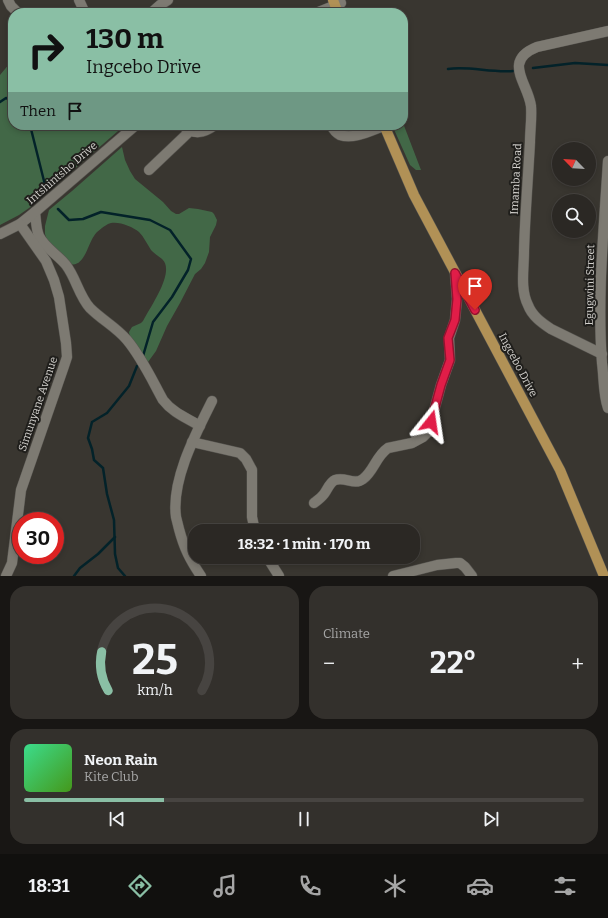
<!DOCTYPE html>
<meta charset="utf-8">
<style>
:root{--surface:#2b2824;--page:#33302c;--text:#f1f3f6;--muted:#a6a6a6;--line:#474441;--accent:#8abfa5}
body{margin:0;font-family:Bitter,serif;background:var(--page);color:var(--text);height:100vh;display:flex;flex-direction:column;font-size:15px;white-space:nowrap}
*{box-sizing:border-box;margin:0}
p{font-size:13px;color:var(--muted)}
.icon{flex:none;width:22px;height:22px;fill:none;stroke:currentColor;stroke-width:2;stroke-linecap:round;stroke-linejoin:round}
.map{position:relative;height:576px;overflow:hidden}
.side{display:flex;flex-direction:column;gap:10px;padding:10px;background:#181614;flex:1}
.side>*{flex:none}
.guide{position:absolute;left:8px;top:8px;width:400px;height:122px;border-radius:16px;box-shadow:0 2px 6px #0003,0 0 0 1px var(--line);background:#8abfa5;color:#111;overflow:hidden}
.needle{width:26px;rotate:295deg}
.controls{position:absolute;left:552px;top:142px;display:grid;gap:8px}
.controls a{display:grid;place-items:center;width:44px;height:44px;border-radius:50%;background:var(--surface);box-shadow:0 2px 6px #0003,0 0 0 1px var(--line);font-size:20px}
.speed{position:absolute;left:12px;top:512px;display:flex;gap:8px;font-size:20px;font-weight:700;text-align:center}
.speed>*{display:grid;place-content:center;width:52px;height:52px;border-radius:50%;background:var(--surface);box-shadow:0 2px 6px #0003,0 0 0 1px var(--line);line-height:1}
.speed .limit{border:6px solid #d22;background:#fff;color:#111}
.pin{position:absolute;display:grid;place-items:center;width:34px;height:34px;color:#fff;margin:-41px -17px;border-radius:50% 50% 50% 0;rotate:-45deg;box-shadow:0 0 4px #0007}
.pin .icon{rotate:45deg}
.me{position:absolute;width:44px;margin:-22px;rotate:15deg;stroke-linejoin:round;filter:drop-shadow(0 0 3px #0008)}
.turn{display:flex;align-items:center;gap:14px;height:84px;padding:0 12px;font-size:18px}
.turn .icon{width:52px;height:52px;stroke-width:2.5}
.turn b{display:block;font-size:28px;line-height:34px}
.then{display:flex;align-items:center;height:38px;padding:0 12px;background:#0003;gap:8px;font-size:15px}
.big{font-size:30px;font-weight:700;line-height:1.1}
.side .widget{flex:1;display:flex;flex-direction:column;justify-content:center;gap:6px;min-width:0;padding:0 14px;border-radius:16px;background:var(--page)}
.side .dial{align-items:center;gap:0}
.dial svg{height:104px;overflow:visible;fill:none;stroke:var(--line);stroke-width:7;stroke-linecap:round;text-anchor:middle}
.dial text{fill:var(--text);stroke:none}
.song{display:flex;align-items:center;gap:12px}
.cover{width:48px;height:48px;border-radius:6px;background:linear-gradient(135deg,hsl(150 70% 55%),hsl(100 70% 35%))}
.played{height:4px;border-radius:2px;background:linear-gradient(90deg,var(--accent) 25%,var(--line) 25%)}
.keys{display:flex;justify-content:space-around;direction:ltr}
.heat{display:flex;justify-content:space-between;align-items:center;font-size:22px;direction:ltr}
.side .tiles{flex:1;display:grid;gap:10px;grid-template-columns:1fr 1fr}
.widget:last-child{grid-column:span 2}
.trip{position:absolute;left:188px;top:524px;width:232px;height:40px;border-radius:16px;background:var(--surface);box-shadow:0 2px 6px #0003,0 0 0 1px var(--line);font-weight:700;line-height:40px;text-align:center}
.tabs{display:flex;height:64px;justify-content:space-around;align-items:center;background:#11100e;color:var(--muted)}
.tabs .icon{width:28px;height:28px}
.tabs .on{color:var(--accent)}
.tabs b{font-size:18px;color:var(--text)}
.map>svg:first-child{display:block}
.green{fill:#426847}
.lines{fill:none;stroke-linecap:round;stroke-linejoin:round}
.stream{stroke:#032229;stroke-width:2.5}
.minor-casing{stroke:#56544f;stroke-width:11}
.major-casing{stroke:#56544f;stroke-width:11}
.minor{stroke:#7d7a72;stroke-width:10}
.major{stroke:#b19156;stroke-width:10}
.route-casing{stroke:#92132f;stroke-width:10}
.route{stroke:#e11d48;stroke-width:7}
.labels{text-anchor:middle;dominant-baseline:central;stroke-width:4;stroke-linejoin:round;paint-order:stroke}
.street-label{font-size:11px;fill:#d4d2ce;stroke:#1f1e1b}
</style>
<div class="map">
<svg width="608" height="576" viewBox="0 0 608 576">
<rect width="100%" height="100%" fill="#393630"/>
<g class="green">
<polygon points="13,62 13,125 125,125 29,208 19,215 0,225 0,75 10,63"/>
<polygon points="403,123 421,170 416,170 410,165 392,125 403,125"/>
<path d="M122,147l3,13 5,11 5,8 28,23 8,9 5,3h3l10,-6 9,1 14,3 2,2 3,6 -1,5 -6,12 -1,15 -4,11 -4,6 -6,5 -15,29 -13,23 -11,25 -8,11 -18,-24 -1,-6 3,-5 9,-4 2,-2c7,-13 22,-35 23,-50 1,-13 -8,-13 -15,-21 -4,-6 -7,-13 -12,-18 -7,-6 -23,-12 -31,-8 -5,3 -12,8 -14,12 -6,8 -10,32 -24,28l-23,-24 -2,-6v-8l4,-16 23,-19z"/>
</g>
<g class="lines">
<g class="stream">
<polyline points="533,68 575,63 608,65"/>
<path d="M448,69c22,-3 43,4 65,2"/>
<polyline points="0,102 6,98 13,101"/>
<polyline points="30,125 45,185"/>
<polyline points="58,209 69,220 83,219 101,212 150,220 170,230 191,259 188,270 172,297 153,322 143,356"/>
<polyline points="74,576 80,568 98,554 115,537"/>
<polyline points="125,576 118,568 115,554 114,520 107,494 103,468 94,460 92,449 88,438 92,422 107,413 129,386 137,366"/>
</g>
<g class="minor-casing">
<g id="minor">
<polyline points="8,0 11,6 18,13"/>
<polyline points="79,0 85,13"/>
<polyline points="151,13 160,5 168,0"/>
<polyline points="316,13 341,3"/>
<path d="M182,125c12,11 22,8 33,0"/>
<path d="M331,125c2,4 5,8 9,10 14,5 32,-5 44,-9"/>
<path d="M608,161c-4,67 -11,135 -6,202 2,14 1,31 6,45"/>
<polyline points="149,170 190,131"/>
<path d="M35,212c1,8 1,17 4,24 6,12 19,19 27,29 10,13 13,31 24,43 12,12 26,19 37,32 15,18 25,40 36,60 10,13 24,18 37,26"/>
<polyline points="0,234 20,224 35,212 136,125"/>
<path d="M602,354l-51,-25c-9,-6 -19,-13 -23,-24 -8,-16 -4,-36 -4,-54 1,-36 4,-72 6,-109 0,-11 2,-24 1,-36 -3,-23 -29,-45 6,-59l71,-16"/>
<polyline points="192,442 240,453 246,459 252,470 252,517 255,531"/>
<path d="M314,503c4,-3 7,-5 10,-9 3,-4 6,-12 11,-14 10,-4 19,6 28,-1 11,-8 13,-23 25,-31l24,-5 11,-6 4,-4 4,-11 10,-37 9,-25 -1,-22 6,-18 2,-21 -2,-26"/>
<polyline points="267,557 279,576"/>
<polyline points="6,576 12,563 21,490 64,366 67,357 66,343 59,297 54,280 46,261 20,224"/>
<path d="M201,576c-11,-16 -17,-28 -22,-47 -1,-4 -2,-8 -3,-12 -5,-37 20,-84 36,-116"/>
<polyline points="393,576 437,565 456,563 460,563 465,567 472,576"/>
</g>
</g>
<g class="major-casing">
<g id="major">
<polyline points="333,0 338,13"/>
<polyline points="384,125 414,195 560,470 604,576"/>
</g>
</g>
<use href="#minor" class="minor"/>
<use href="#major" class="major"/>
</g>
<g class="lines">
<g class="route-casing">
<polyline id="route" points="431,422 441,385 450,360 448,338 455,320 457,299 455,273 475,310"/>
</g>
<use href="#route" class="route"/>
</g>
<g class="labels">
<g class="street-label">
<text transform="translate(62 173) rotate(-41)">Intshintsho Drive</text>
<text transform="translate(516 179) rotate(-87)">Imamba Road</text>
<text transform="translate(590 285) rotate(-89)">Egugwini Street</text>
<text transform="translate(518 365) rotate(62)">Ingcebo Drive</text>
<text transform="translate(38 404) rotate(-71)">Simunyane Avenue</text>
</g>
</g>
</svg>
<div class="controls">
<a><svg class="needle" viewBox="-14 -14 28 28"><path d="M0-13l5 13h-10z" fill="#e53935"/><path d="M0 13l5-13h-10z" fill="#a6a6a6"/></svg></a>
<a><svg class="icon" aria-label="search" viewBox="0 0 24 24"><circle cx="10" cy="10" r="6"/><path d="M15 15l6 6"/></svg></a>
</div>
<div class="speed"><div class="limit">30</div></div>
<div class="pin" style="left:475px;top:310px;background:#d93025"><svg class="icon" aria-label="arrive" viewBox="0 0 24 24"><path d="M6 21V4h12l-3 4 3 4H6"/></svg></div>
<svg class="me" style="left:431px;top:422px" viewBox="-20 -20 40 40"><path d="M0-17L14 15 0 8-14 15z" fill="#e11d48" stroke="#fff" stroke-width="4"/></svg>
<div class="trip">18:32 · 1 min · 170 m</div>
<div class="guide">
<div class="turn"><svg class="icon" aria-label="right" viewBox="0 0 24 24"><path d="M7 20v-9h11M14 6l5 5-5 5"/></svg><div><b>130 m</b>Ingcebo Drive</div></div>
<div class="then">Then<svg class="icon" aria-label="arrive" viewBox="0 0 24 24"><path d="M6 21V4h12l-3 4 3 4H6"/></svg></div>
</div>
</div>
<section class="side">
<div class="tiles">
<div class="widget dial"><svg viewBox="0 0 100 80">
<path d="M14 69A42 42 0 1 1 86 69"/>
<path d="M14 69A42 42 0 0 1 9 39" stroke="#8abfa5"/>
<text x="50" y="56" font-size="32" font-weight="700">25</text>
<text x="50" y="72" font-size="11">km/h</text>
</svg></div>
<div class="widget"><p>Climate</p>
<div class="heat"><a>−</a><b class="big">22°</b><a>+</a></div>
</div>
<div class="widget">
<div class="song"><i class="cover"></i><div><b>Neon Rain</b><p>Kite Club</p></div></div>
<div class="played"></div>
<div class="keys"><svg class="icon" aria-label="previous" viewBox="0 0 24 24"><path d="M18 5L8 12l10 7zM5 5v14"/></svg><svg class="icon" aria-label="pause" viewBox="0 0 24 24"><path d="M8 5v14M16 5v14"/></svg><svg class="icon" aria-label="next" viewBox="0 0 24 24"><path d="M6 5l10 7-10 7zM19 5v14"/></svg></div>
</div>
</div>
</section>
<nav class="tabs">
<b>18:31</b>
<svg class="icon on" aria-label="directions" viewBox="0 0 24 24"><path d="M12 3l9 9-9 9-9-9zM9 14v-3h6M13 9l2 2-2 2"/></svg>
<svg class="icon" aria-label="music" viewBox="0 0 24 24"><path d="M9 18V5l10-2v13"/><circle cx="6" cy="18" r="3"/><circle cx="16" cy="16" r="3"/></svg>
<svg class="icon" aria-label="phone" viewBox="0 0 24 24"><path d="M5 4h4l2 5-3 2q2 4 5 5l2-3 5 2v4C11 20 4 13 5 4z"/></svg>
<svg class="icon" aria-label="climate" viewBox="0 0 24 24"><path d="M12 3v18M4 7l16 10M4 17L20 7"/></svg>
<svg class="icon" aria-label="car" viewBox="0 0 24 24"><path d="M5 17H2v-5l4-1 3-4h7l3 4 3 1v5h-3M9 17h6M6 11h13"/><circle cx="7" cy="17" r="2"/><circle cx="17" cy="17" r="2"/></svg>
<svg class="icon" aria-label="filters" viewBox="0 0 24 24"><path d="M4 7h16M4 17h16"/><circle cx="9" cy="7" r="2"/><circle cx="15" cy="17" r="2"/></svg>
</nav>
